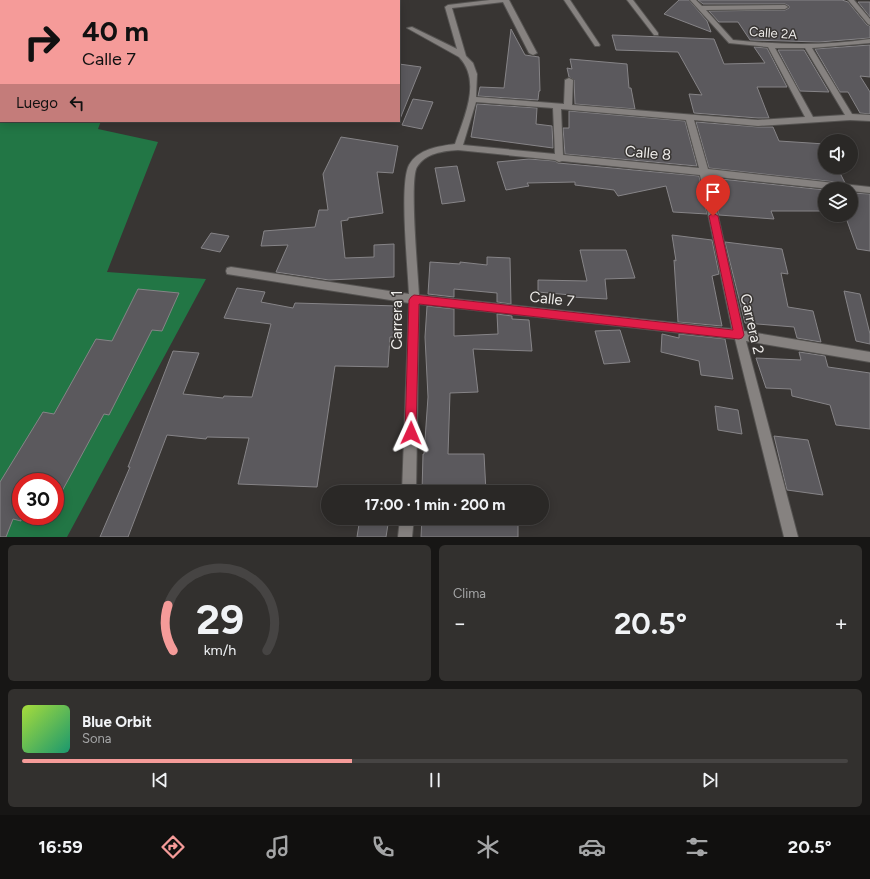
<!DOCTYPE html>
<html lang="es">
<meta charset="utf-8">
<style>
:root{--surface:#2a2826;--page:#32302e;--text:#f1f3f6;--muted:#a5a6a7;--line:#464443;--accent:#f59b99}
body{margin:0;font-family:Figtree,sans-serif;background:var(--page);color:var(--text);height:100vh;display:flex;flex-direction:column;font-size:15px;white-space:nowrap}
*{box-sizing:border-box;margin:0}
p{font-size:13px;color:var(--muted)}
.icon{flex:none;width:22px;height:22px;fill:none;stroke:currentColor;stroke-width:2;stroke-linecap:round;stroke-linejoin:round}
.map{position:relative;height:537px;overflow:hidden}
.side{display:flex;flex-direction:column;gap:8px;padding:8px;background:#171615;flex:1}
.side>*{flex:none}
.top-card{position:absolute;left:0px;top:0px;width:400px;height:122px;box-shadow:0 2px 10px #0003,0 0 0 1px var(--line);background:#f59b99;color:#111;overflow:hidden}
.buttons{position:absolute;left:818px;top:134px;display:grid;gap:8px}
.buttons a{display:grid;place-items:center;width:40px;height:40px;border-radius:50%;background:var(--surface);box-shadow:0 2px 10px #0003,0 0 0 1px var(--line);font-size:20px}
.speed{position:absolute;left:12px;top:473px;display:flex;gap:8px;font-size:20px;font-weight:700;text-align:center}
.speed>*{display:grid;place-content:center;width:52px;height:52px;border-radius:50%;background:var(--surface);box-shadow:0 2px 10px #0003,0 0 0 1px var(--line);line-height:1}
.speed .limit{border:6px solid #d22;background:#fff;color:#111}
.pin{position:absolute;display:grid;place-items:center;width:34px;height:34px;color:#fff;margin:-41px -17px;border-radius:50% 50% 50% 0;rotate:-45deg;box-shadow:0 0 4px #0007}
.pin .icon{rotate:45deg}
.me{position:absolute;width:44px;margin:-22px;rotate:1deg;stroke-linejoin:round;filter:drop-shadow(0 0 3px #0008)}
.turn{display:flex;align-items:center;gap:14px;height:84px;padding:0 16px;font-size:18px}
.turn .icon{width:52px;height:52px;stroke-width:2.5}
.turn b{display:block;font-size:28px;line-height:34px}
.then{display:flex;align-items:center;height:38px;padding:0 16px;background:#0003;gap:8px;font-size:15px}
.big{font-size:30px;font-weight:700;line-height:1.1}
.side .widget{flex:1;display:flex;flex-direction:column;justify-content:center;gap:6px;min-width:0;padding:0 14px;border-radius:6px;background:var(--page)}
.side .dial{align-items:center;gap:0}
.dial svg{height:104px;overflow:visible;fill:none;stroke:var(--line);stroke-width:7;stroke-linecap:round;text-anchor:middle}
.dial text{fill:var(--text);stroke:none}
.song{display:flex;align-items:center;gap:12px}
.cover{width:48px;height:48px;border-radius:6px;background:linear-gradient(135deg,hsl(80 70% 55%),hsl(160 70% 35%))}
.played{height:4px;border-radius:2px;background:linear-gradient(90deg,var(--accent) 40%,var(--line) 40%)}
.keys{display:flex;justify-content:space-around;direction:ltr}
.heat{display:flex;justify-content:space-between;align-items:center;font-size:22px;direction:ltr}
.side .tiles{flex:1;display:grid;gap:8px;grid-template-columns:1fr 1fr}
.widget:last-child{grid-column:span 2}
.trip{position:absolute;left:321px;top:485px;width:228px;height:40px;border-radius:20px;background:var(--surface);box-shadow:0 2px 10px #0003,0 0 0 1px var(--line);font-weight:700;line-height:40px;text-align:center}
.tab-bar{display:flex;height:64px;justify-content:space-around;align-items:center;background:#11100f;color:var(--muted)}
.tab-bar .icon{width:28px;height:28px}
.tab-bar .current{color:var(--accent)}
.tab-bar b{font-size:18px;color:var(--text)}
.map>svg:first-child{display:block}
.forest{fill:#227645;fill-rule:evenodd}
.building{fill:#5b595d;stroke:#868487}
.lines{fill:none;stroke-linecap:round;stroke-linejoin:round}
.minor-casing{stroke:#555351;stroke-width:2}
.minor{fill:#868280;fill-rule:evenodd}
.route{fill:#e11d48;stroke:#92132f}
.labels{text-anchor:middle;dominant-baseline:central;stroke-width:3;stroke-linejoin:round;paint-order:stroke}
.far-street-label{font-size:13px;fill:#edebe9;stroke:#383533}
.street-label{font-size:15px;fill:#edebe9;stroke:#383533}
</style>
<div class="map">
<svg width="870" height="537" viewBox="0 0 870 537">
<rect width="100%" height="100%" fill="#383533"/>
<path class="forest" d="M0,0h147l-146,1v120h100l-3,8 60,13 -51,130 99,7 -139,258h-67zM21,482h34v34h-34z"/>
<g class="building">
<polygon points="679,0 689,0 707,21 711,32 664,14"/>
<polygon points="698,0 842,0 848,2 867,25 870,26 870,38 819,42 750,40 738,22 719,22 709,11 785,10 789,8 789,6 785,4 703,4"/>
<polygon points="858,2 870,2 870,17"/>
<polygon points="511,29 525,55 539,57 540,91 539,91 538,100 478,96 480,87 504,88"/>
<polygon points="612,35 714,39 724,64 765,63 754,47 767,48 787,87 757,87 769,118 758,118 694,113 689,94 702,95 678,52 616,50"/>
<polygon points="870,45 870,77 860,76 870,92 870,114 860,113 848,92 840,92 815,49"/>
<polygon points="778,50 804,50 829,92 800,91"/>
<polygon points="570,59 627,64 629,88 631,88 635,109 575,104 574,80 569,77 567,68 572,69"/>
<polygon points="399,64 421,67 400,119 399,119"/>
<polygon points="413,99 433,102 422,129 402,125"/>
<polygon points="477,104 537,108 536,124 552,126 553,148 471,137"/>
<polygon points="569,111 685,121 697,166 565,154 563,128 569,128"/>
<polygon points="696,122 758,127 773,127 779,141 825,144 825,167 837,167 845,183 709,168"/>
<polygon points="341,137 398,146 393,173 377,172 383,213 348,218 348,220 341,221 345,258 374,257 374,245 394,244 394,277 329,280 276,272 288,245 261,246 264,231 315,227 319,210 328,210 323,174"/>
<polygon points="529,159 555,161 558,163 699,176 707,214 673,212 666,186 618,196 614,190 575,185 575,182 527,183 529,186 506,190 497,162"/>
<polygon points="457,166 465,201 442,204 435,168"/>
<polygon points="711,178 825,190 825,211 771,211 774,219 719,215"/>
<polygon points="851,193 870,194 870,251 857,249 845,215 851,215"/>
<polygon points="211,233 229,236 220,252 201,248"/>
<polygon points="672,235 712,240 719,274 712,276 722,326 678,322 674,260 676,261"/>
<polygon points="725,242 782,249 788,274 781,273 788,307 813,311 821,342 797,338 794,327 745,323"/>
<polygon points="580,250 626,250 635,278 605,279 607,299 571,297 571,295 538,292 538,280 587,281"/>
<polygon points="487,257 510,258 511,304 497,302 497,293 454,289 454,297 428,294 430,262 460,264 460,262 487,265"/>
<polygon points="237,288 265,292 261,302 293,308 295,303 398,306 395,337 390,337 388,367 335,366 317,487 238,484 249,438 207,437 206,439 167,435 128,537 100,537 130,467 128,467 173,351 199,353 183,394 223,398 224,396 252,397 271,324 224,318"/>
<polygon points="138,289 179,293 162,331 152,330 109,415 104,414 55,504 55,482 21,482 21,521 13,519 6,537 0,537 0,482 43,412 54,414 96,339 112,341"/>
<polygon points="844,291 860,294 870,334 870,344 856,341"/>
<polygon points="427,306 454,309 454,336 498,334 497,314 512,316 512,319 529,320 532,351 473,349 478,392 450,393 448,454 484,454 486,492 422,492 423,454 424,454 428,397 425,337"/>
<polygon points="620,330 630,362 604,364 595,331"/>
<polygon points="662,334 679,338 679,334 725,339 733,379 701,375 699,361 661,352"/>
<polygon points="799,352 825,356 828,367 870,373 870,429 836,425 830,405 792,396 791,389 766,388 756,358 801,360"/>
<polygon points="715,406 738,410 742,434 718,430"/>
<polygon points="774,436 808,440 823,495 787,490"/>
<polygon points="360,518 389,518 386,537 357,537"/>
<polygon points="422,518 518,518 518,537 421,537"/>
</g>
<g class="lines">
<g class="minor-casing">
<g id="minor">
<path d="M490,0h19l28,53 -4,2 -4,-2 -26,-51 -51,6 14,48 7,7 4,11 -1,23 88,7 1,-24 4,-2 4,2 -1,25 186,15 47,-3 -37,-70 -39,-4 -39,-43h6l6,6 83,-1 3,2 -3,2 -79,1 27,30c46,5 91,6 137,-1v4l-58,5 40,66 18,1v6l-20,-1 -92,6 -64,-6 14,49 162,18v6l-19,-2v-2h-21l-121,-13 35,155 126,21v10l-124,-21 52,196h-14l-49,-198 -316,-35 -3,188h-14l7,-189 -182,-29 -1,-3 1,-3 4,-1 178,27c-1,-25 -10,-110 0,-129 9,-16 30,-19 46,-21 9,-27 27,-63 4,-87l-52,-29 5,-1 45,22 -12,-42 3,-2zM775,48h30l40,67 -32,2zM476,102l77,6 2,46 -92,-9zM561,109l125,11 13,48 -136,-13zM458,150l97,10 4,2 3,-1 138,14 32,154 -313,-34c-1,-21 -10,-115 -2,-128 9,-14 26,-16 41,-17z"/>
<polygon points="564,0 570,0 600,45 599,46 595,46"/>
<polygon points="627,0 633,0 658,33 658,35 654,35"/>
<polygon points="848,0 854,0 870,19 870,25 868,24"/>
<polygon points="400,518 414,518 412,537 398,537"/>
</g>
</g>
<use href="#minor" class="minor"/>
</g>
<polygon class="route" points="713,213 718,216 744,335 742,338 739,339 419,304 416,433 415,437 411,438 407,437 405,433 409,300 411,297 414,295 733,330 709,216"/>
<g class="labels">
<g class="far-street-label">
<text transform="translate(773 33) rotate(4)">Calle 2A</text>
</g>
<g class="street-label">
<text transform="translate(648 153) rotate(5)">Calle 8</text>
<text transform="translate(552 299) rotate(6)">Calle 7</text>
<text transform="translate(397 320) rotate(-90)">Carrera 1</text>
<text transform="translate(752 324) rotate(77)">Carrera 2</text>
</g>
</g>
</svg>
<div class="buttons">
<a><svg class="icon" aria-label="sound" viewBox="0 0 24 24"><path d="M4 9h4l5-4v14l-5-4H4zM17 9q2 3 0 6"/></svg></a>
<a><svg class="icon" aria-label="layers" viewBox="0 0 24 24"><path d="M12 4l9 5-9 5-9-5zM3 14l9 5 9-5"/></svg></a>
</div>
<div class="speed"><div class="limit">30</div></div>
<div class="pin" style="left:713px;top:216px;background:#d93025"><svg class="icon" aria-label="arrive" viewBox="0 0 24 24"><path d="M6 21V4h12l-3 4 3 4H6"/></svg></div>
<svg class="me" style="left:411px;top:433px" viewBox="-20 -20 40 40"><path d="M0-17L14 15 0 8-14 15z" fill="#e11d48" stroke="#fff" stroke-width="4"/></svg>
<div class="trip">17:00 · 1 min · 200 m</div>
<div class="top-card">
<div class="turn"><svg class="icon" aria-label="right" viewBox="0 0 24 24"><path d="M7 20v-9h11M14 6l5 5-5 5"/></svg><div><b>40 m</b>Calle 7</div></div>
<div class="then">Luego<svg class="icon" aria-label="left" viewBox="0 0 24 24"><path d="M17 20v-9H6M10 6l-5 5 5 5"/></svg></div>
</div>
</div>
<section class="side">
<div class="tiles">
<div class="widget dial"><svg viewBox="0 0 100 80">
<path d="M14 69A42 42 0 1 1 86 69"/>
<path d="M14 69A42 42 0 0 1 10 34" stroke="#f59b99"/>
<text x="50" y="56" font-size="32" font-weight="700">29</text>
<text x="50" y="72" font-size="11">km/h</text>
</svg></div>
<div class="widget"><p>Clima</p>
<div class="heat"><a>−</a><b class="big">20.5°</b><a>+</a></div>
</div>
<div class="widget">
<div class="song"><i class="cover"></i><div><b>Blue Orbit</b><p>Sona</p></div></div>
<div class="played"></div>
<div class="keys"><svg class="icon" aria-label="previous" viewBox="0 0 24 24"><path d="M18 5L8 12l10 7zM5 5v14"/></svg><svg class="icon" aria-label="pause" viewBox="0 0 24 24"><path d="M8 5v14M16 5v14"/></svg><svg class="icon" aria-label="next" viewBox="0 0 24 24"><path d="M6 5l10 7-10 7zM19 5v14"/></svg></div>
</div>
</div>
</section>
<nav class="tab-bar">
<b>16:59</b>
<svg class="icon current" aria-label="directions" viewBox="0 0 24 24"><path d="M12 3l9 9-9 9-9-9zM9 14v-3h6M13 9l2 2-2 2"/></svg>
<svg class="icon" aria-label="music" viewBox="0 0 24 24"><path d="M9 18V5l10-2v13"/><circle cx="6" cy="18" r="3"/><circle cx="16" cy="16" r="3"/></svg>
<svg class="icon" aria-label="phone" viewBox="0 0 24 24"><path d="M5 4h4l2 5-3 2q2 4 5 5l2-3 5 2v4C11 20 4 13 5 4z"/></svg>
<svg class="icon" aria-label="climate" viewBox="0 0 24 24"><path d="M12 3v18M4 7l16 10M4 17L20 7"/></svg>
<svg class="icon" aria-label="car" viewBox="0 0 24 24"><path d="M5 17H2v-5l4-1 3-4h7l3 4 3 1v5h-3M9 17h6M6 11h13"/><circle cx="7" cy="17" r="2"/><circle cx="17" cy="17" r="2"/></svg>
<svg class="icon" aria-label="filters" viewBox="0 0 24 24"><path d="M4 7h16M4 17h16"/><circle cx="9" cy="7" r="2"/><circle cx="15" cy="17" r="2"/></svg>
<b>20.5°</b>
</nav>
